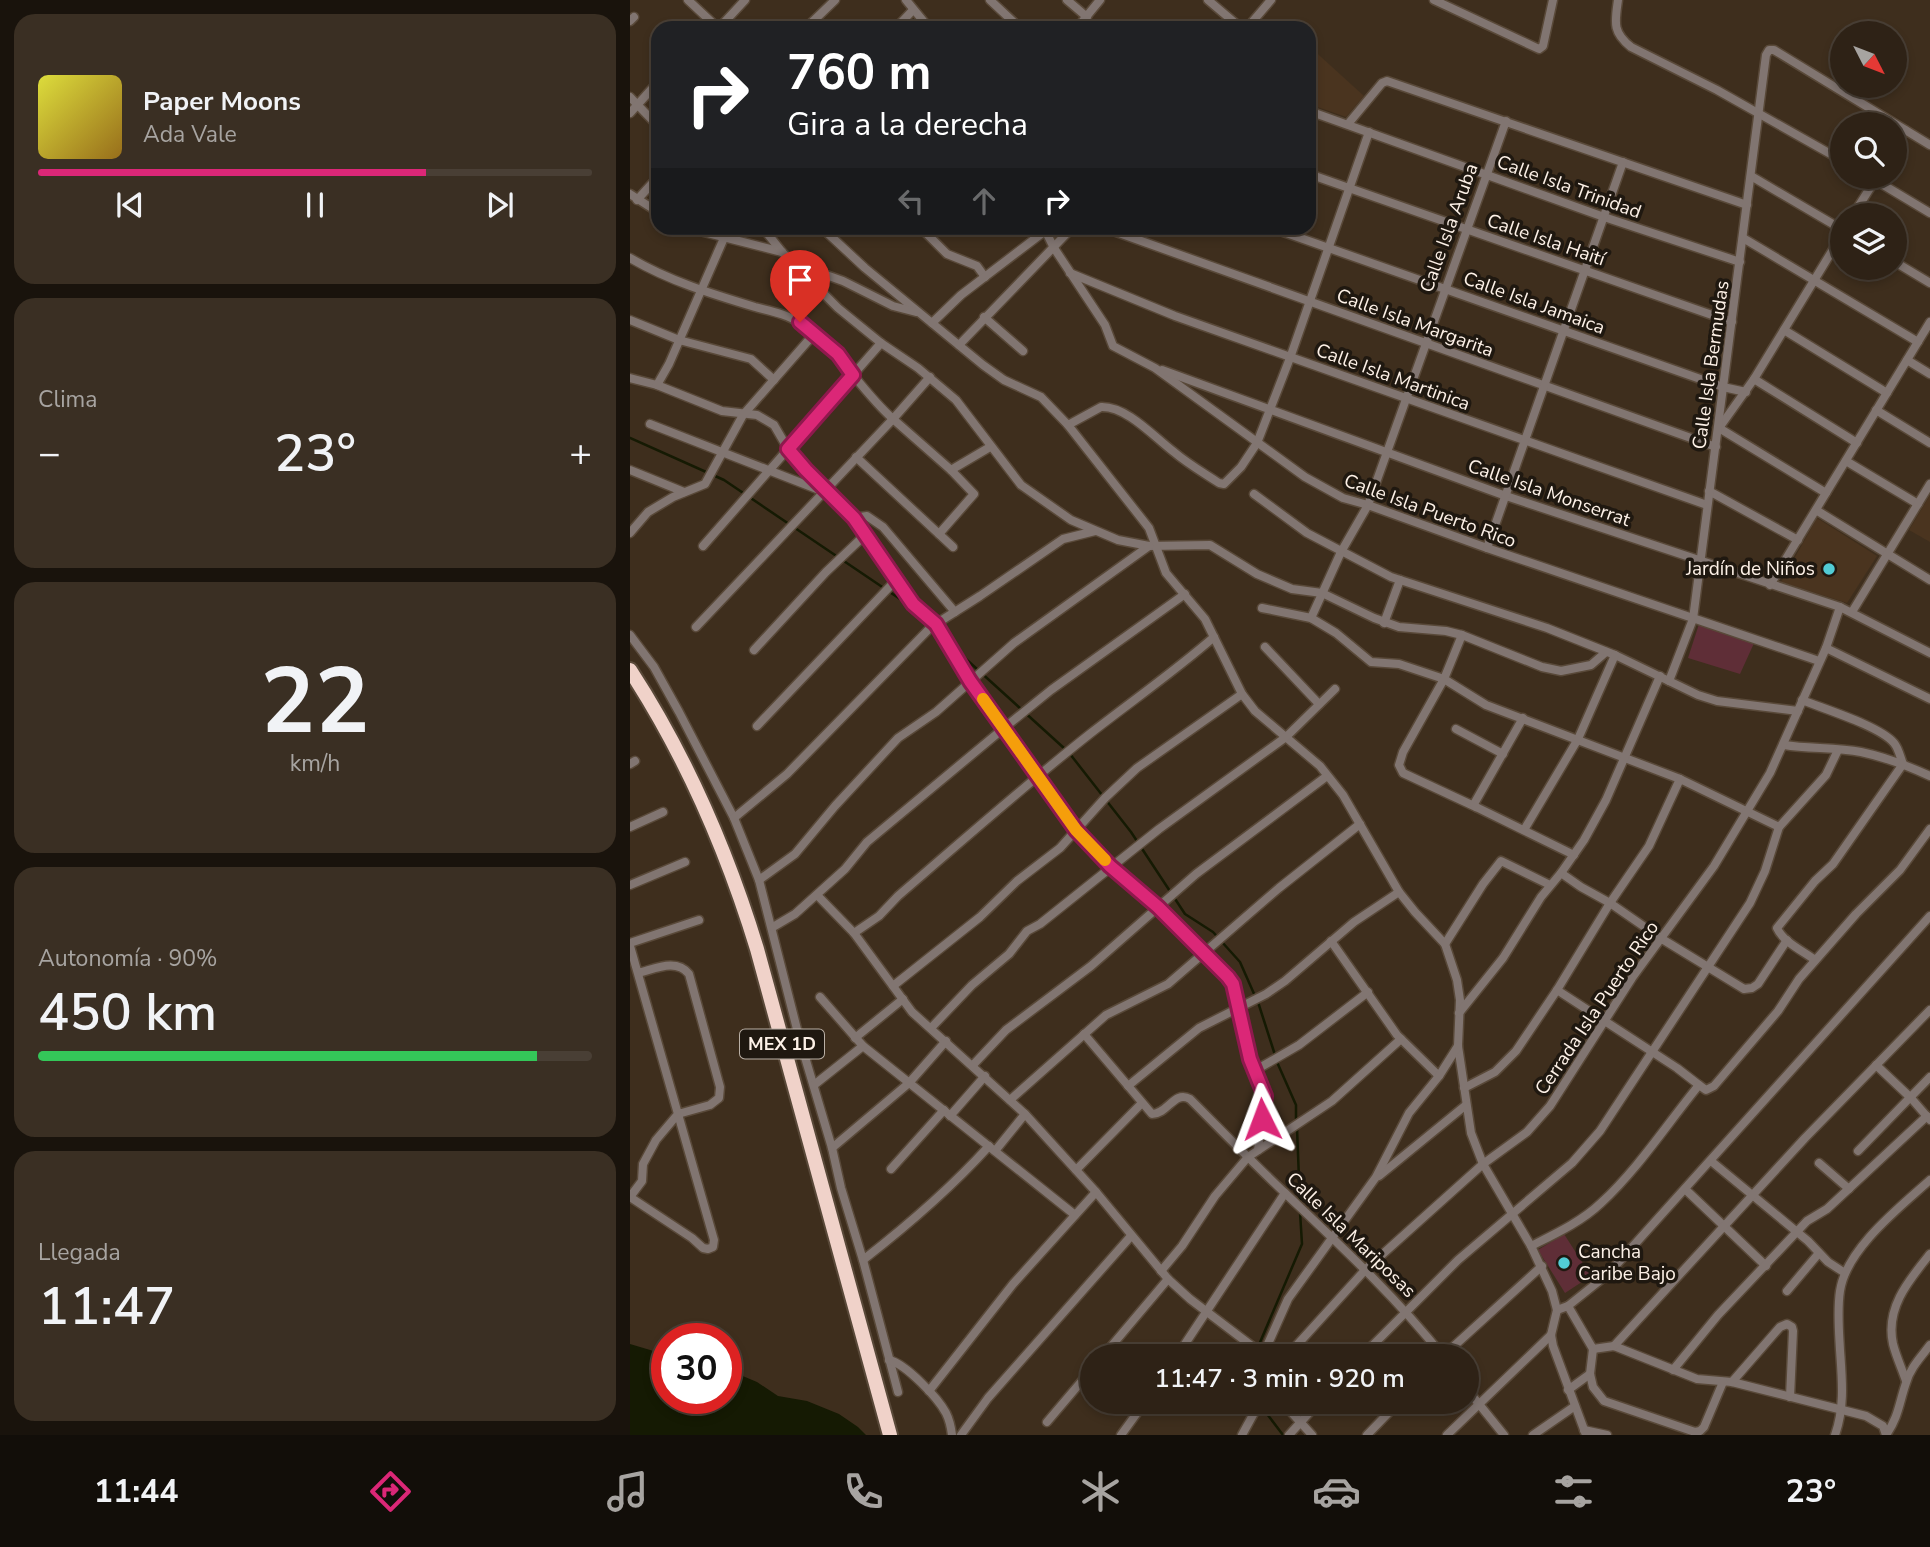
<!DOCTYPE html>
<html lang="es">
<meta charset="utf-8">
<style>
:root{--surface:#2e2216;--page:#3a2f23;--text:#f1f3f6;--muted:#a7a4a1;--line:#493f35;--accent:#db2777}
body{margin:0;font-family:"Nunito Sans",sans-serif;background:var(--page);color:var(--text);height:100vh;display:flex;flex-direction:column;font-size:26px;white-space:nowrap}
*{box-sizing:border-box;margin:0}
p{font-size:23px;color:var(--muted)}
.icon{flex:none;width:38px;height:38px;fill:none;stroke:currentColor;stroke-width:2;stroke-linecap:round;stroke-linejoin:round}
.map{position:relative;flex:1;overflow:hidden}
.side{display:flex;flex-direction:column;gap:14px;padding:14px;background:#19130c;width:630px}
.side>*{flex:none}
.guide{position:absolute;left:21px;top:21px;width:665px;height:214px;border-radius:21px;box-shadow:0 4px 10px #0003,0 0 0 2px var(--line);background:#202124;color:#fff;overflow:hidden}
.needle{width:46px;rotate:132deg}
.controls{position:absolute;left:1200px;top:21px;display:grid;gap:14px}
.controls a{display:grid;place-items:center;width:77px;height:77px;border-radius:50%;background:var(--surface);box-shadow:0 4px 10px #0003,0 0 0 2px var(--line);font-size:35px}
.speed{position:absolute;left:21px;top:1323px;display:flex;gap:14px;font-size:35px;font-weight:700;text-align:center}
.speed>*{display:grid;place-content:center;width:91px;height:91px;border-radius:50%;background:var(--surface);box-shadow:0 4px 10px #0003,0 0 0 2px var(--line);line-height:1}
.speed .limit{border:10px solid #d22;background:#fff;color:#111}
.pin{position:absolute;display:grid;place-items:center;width:60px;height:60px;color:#fff;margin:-72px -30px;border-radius:50% 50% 50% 0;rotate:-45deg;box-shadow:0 0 7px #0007}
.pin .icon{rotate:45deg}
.me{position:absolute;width:77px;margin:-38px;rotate:357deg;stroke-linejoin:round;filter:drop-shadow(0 0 5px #0008)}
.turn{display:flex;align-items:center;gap:24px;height:147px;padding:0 21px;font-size:32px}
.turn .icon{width:91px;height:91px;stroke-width:2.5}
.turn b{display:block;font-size:49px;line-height:60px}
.lanes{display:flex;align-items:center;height:66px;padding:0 21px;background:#0003;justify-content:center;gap:35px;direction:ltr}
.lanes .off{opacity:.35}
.big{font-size:52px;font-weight:600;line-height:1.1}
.side .tile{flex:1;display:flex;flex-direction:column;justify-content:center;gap:10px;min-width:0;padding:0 24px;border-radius:21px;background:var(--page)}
.side .dial{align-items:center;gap:0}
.dial b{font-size:91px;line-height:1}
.song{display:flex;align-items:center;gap:21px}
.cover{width:84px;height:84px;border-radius:10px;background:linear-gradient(135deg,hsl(60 70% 55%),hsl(40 70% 35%))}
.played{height:7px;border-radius:4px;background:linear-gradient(90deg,var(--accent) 70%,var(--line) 70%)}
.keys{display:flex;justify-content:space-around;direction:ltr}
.heat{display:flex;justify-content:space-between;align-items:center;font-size:38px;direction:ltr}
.charge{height:10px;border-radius:5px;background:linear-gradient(90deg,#34c759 90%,var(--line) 0)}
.trip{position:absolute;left:450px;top:1344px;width:399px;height:70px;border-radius:35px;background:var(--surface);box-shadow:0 4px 10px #0003,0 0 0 2px var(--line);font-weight:600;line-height:70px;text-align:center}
.tabs{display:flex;height:112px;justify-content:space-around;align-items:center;background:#120e09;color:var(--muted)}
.tabs .icon{width:49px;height:49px}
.tabs .selected{color:var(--accent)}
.tabs b{font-size:32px;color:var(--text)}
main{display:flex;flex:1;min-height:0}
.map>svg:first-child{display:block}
.built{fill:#4a341f}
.green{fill:#5f2e37}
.water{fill:#151a03}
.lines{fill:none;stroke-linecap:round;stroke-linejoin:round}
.stream{stroke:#151a03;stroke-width:2.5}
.minor-casing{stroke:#594939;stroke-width:11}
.motorway-casing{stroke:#594939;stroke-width:18}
.minor{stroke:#817571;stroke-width:8}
.motorway{stroke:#f0d2c9;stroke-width:14}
.route-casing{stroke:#8e194d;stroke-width:18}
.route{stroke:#db2777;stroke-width:12}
.slow{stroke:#f59e0b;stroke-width:12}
.poi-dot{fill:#52ccd5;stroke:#1f1810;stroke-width:2.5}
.labels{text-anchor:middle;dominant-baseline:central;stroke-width:7;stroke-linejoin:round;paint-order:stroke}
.shield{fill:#1f1810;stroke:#bab0a6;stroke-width:2}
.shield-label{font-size:18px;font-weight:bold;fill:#fdf1e7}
.street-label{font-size:19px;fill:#fdf1e7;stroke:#1f1810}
.poi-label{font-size:19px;fill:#fdf1e7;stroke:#1f1810;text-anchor:end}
</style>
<main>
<section class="side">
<div class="tile">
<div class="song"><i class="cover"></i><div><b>Paper Moons</b><p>Ada Vale</p></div></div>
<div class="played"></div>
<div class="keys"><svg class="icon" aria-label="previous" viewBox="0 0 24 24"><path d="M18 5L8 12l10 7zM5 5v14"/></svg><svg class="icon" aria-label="pause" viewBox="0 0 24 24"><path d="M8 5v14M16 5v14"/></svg><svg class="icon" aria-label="next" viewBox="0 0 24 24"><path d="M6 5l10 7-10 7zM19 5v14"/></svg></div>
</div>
<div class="tile"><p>Clima</p>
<div class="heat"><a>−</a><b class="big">23°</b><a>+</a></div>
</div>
<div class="tile dial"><b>22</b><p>km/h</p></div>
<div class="tile"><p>Autonomía · 90%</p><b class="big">450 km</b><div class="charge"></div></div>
<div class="tile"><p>Llegada</p><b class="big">11:47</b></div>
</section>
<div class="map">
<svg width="1300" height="1435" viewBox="0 0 1300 1435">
<rect width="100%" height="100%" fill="#3e2e1d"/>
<g class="built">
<polygon points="679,46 734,96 716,117 679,104"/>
<polygon points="1300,495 1300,542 1279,530"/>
<polygon points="1187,518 1247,556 1217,603 1151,582"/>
</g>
<g class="green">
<polygon points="1069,624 1125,641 1110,674 1058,658"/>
<polygon points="934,1234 961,1276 935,1293 908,1250"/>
</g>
<polygon class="water" points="0,1344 37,1355 37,1398 96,1398 96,1369 127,1382 148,1396 177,1401 209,1414 228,1427 236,1435 0,1435"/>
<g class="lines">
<g class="stream">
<polyline points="0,438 94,480 159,524"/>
<polyline points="165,528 273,601 308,633"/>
<polyline points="326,650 435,749"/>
<polyline points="440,754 501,832 555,914 583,932 610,962 625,996"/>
<polyline points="628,1002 645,1055"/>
<polyline points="647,1062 666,1105 666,1121"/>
<polyline points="667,1128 670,1205"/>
<polyline points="628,1347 672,1244 670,1212"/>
<polyline points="632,1403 634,1410 653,1435"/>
</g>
<g class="minor-casing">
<g id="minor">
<polyline points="58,0 88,28"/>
<polyline points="276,0 299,28"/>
<polyline points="360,0 390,28"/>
<polyline points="437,0 457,17"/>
<polyline points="578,0 611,28"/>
<polyline points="804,0 909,49 913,46 923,0"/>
<path d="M988,0c-3,22 -6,32 13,47l86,43 126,71"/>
<polyline points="0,21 4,17"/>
<polyline points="89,28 115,0"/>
<polyline points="176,28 205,0"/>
<polyline points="266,28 283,10"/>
<polyline points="447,28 470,0"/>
<polyline points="617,28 641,0"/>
<polyline points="0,97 28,126"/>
<polyline points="679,111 974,217 1110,262"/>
<polyline points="0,113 28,82"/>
<polyline points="718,124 752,83 757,81 1117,205"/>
<polyline points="1265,146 1275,130"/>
<polyline points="679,174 1102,322"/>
<polyline points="1121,176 1213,230"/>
<polyline points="1240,177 1300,213"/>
<polyline points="0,194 28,212"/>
<polyline points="7,200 28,177"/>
<polyline points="1223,215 1247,177"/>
<polyline points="58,228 152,252"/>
<polyline points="133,228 152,252 208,308 251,343 288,368 326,400 391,485 441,520 488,540 519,546 580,545 627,574 662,589 692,593 744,618 769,627 816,631 832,635 912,667 931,671 961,665 976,652"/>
<path d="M192,228l43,40 118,97 21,15 37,17 27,28 33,-18c26,-1 53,30 73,45 14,12 30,21 45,31l5,1 17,-17 16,-24 33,-85 79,-226"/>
<polyline points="291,228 317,254 347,266 355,277"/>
<polyline points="414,228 424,248 475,325 483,346 525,368 675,477 713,498 738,505 857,548 1189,661"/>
<polyline points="475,228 1086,447"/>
<polyline points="642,228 1093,387 1116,392"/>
<polyline points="1113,238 1288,342"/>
<path d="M0,258c39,23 82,36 125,49 15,4 32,7 45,16 40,26 58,65 93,96l37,-42"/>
<polyline points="1265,262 1300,283"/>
<polyline points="168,265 213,281 263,306 286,312"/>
<polyline points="440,273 545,316 1077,505"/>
<polyline points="354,317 393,351"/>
<polyline points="0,320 49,340 121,359 144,380"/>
<polyline points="302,323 331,295 415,231"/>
<polyline points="1154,330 1257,393"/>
<polyline points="329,345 442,228"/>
<polyline points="1277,360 1300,374"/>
<polyline points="532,370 876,496 1210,607 1300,653"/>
<polyline points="0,378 27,385 92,411 127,415 144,425 158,449 176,470 224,518 283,604 306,624 314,635 340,681 446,830 480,866 528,907 599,977 603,984 620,1059 635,1096 628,1150"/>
<polyline points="1124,379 1227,443"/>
<polyline points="27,385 39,364 94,238"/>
<polyline points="1246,410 1300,443"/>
<polyline points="20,424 197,493"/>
<polyline points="438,425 519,528 536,573 575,619 612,694 625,711 690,766 713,795 769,892 785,912 815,944 827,980 830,1000 828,1046 841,1133 853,1164 901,1246 922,1291 927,1310 921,1335 923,1346 956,1435"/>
<polyline points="226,457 323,547"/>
<polyline points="1216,461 1288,504"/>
<polyline points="0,470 54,492"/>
<polyline points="321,470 360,447"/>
<polyline points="1079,491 1168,540"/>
<polyline points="1196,493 1089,428 1124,379 1213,233"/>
<polyline points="624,494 677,533 761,577 917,628 985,655 1068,695 1087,701 1168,711"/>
<polyline points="1186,510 1300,580"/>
<polyline points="224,518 237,516 253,527 325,612"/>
<polyline points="0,533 18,512 43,497 75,484 113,415 184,334"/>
<polyline points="73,546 251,343"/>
<polyline points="857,548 993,162"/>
<polyline points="1140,585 1300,322"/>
<polyline points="632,608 681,618 706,633 741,662 769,664 814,679 856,705 1050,779 1149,827"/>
<polyline points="1222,612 1300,484"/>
<polyline points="681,618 711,552 738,505 876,121"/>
<polyline points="754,623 770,580"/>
<polyline points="66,627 263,419 321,470 344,494 309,534"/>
<polyline points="0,635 24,667 49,712 104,818 129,880 169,1037 202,1148 211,1188 233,1260 268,1392"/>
<polyline points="832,635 814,679 773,752 769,765 773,773 846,807"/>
<polyline points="635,647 689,704"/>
<polyline points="1196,648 1300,699"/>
<polyline points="124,650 196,572 236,534"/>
<polyline points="1039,681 1063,619 1136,55 1139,50 1144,50 1300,145"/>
<path d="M1172,700c22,9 78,26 92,43 5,6 6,14 9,21"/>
<polyline points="893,718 844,804 846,807 944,855"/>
<polyline points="127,726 267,579"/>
<polyline points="826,729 873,754"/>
<path d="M1154,745c26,4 52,2 77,7 24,5 47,14 69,24"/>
<polyline points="0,764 5,761"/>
<polyline points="104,818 157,774 301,627 350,596 433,539 465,531"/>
<polyline points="0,827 33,812"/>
<polyline points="894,830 948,739 985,655"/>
<polyline points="931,873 951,887 980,903 1032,939 1114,989 1122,988 1128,984 1157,940"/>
<polyline points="129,880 165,854 205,806 268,738 306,712 384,643 519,546"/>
<polyline points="0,885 55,862"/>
<polyline points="187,895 224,933 282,1012 395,1114 466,1192 538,1279 560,1299 635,1356"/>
<polyline points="143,927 165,914 215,869 237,842 374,728 421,690 555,594"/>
<path d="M224,933l25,-17 19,-20c64,-55 127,-111 193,-163 41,-32 84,-62 123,-96"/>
<polyline points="701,941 767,1035 809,1076"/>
<polyline points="0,943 69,920"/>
<polyline points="815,944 853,884 871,861 920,885"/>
<path d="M0,946c28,98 56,196 84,294l-1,7 -5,2 -5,-1 -11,-10 -62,-41 12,-16 1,-17 13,-24 22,-26 32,-9 9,-7 1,-11 -31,-113c-13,-16 -34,-5 -51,-1"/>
<path d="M1185,960c-12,-9 -32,-18 -38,-32l38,-47 18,-17 70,-100"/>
<polyline points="263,986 350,917 387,881 430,848 475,798 507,768 612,694"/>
<polyline points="927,990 1047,1068 1069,1085"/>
<polyline points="190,997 233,1046 445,1215"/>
<polyline points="829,1013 873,958 911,897 931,873 954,840 976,800 1030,676"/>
<polyline points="301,1028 342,985 379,954 397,931 410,924 529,829 656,737 705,689"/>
<path d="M454,1034l68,80c16,0 22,-24 38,-15 32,32 63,64 96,95 57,54 108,101 157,162"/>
<polyline points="225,1038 273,999"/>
<polyline points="343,1065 376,1030 461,966 566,874 697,776"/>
<polyline points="1246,1065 1281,1098 1300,1120"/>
<polyline points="624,1071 669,1045 738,992"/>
<polyline points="184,1085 233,1046"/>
<polyline points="498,1086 569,1028 636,994 655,981 724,922 769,892"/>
<polyline points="834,1088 865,1072 886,1051 927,990 980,903 1019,846 1050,779"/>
<polyline points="380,1100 476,1015 538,984 649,888 730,824"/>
<polyline points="320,1116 355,1076"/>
<polyline points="202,1148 279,1083 316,1041"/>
<polyline points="365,1151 395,1114"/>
<polyline points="1228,1151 1300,1077"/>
<polyline points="1081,1161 1178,1241 1198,1262 1215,1273"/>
<polyline points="1189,1163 1219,1189"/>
<polyline points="261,1169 314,1110"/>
<polyline points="446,1170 512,1103"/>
<polyline points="749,1176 836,1105"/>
<polyline points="1055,1189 1136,1266"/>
<path d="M901,1246c24,-12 50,-24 70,-43 37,-34 66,-79 98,-118l7,5 8,-4 64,-75 21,-32 57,-65 44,-44 30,-41"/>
<path d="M233,1260c45,-35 88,-72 126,-114"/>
<polyline points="531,1271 552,1246 585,1196 618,1157 702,1101 771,1039"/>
<polyline points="1157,1291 1189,1253"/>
<polyline points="938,1306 963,1349 984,1346 1067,1379 1102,1382 1236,1416 1253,1426 1256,1435"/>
<polyline points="927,1310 938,1306 978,1274 1300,916"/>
<polyline points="984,1346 1175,1138 1300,1010"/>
<polyline points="963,1349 960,1374 963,1387 974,1401 1065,1432 1070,1431 1074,1427 1093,1382"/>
<polyline points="633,1355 658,1299 746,1177 779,1113 809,1076 828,1046"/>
<polyline points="473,1356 538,1279"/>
<polyline points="547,1356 655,1193"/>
<polyline points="657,1356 736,1269 853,1164 897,1132 920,1106 1002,978 1084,866 1140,773 1196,648 1210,607"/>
<polyline points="732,1356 828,1260 942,1163 970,1131 1120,903 1135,871 1149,827 1196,775 1208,750"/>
<polyline points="813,1356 912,1266"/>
<path d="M259,1360c17,4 49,38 57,53 4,8 5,14 6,22"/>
<polyline points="1043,1370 1088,1315 1177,1221 1197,1209 1297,1116"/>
<path d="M1276,1381c-4,-12 -10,-25 -13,-37 -8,-36 16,-64 37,-90"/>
<polyline points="1102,1382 1150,1327 1157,1324 1162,1327 1163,1331 1160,1397"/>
<polyline points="836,1388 874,1435"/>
<polyline points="938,1390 960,1374"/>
<polyline points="299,1391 383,1284 466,1192"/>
<polyline points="652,1402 682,1435"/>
<polyline points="417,1422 462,1369"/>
<polyline points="954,1430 977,1435"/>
<polyline points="331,1435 358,1398 501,1236"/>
<polyline points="491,1435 515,1402"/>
<polyline points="612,1435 630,1402"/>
<polyline points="659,1435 689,1402"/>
<polyline points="737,1435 769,1402"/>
<polyline points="817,1435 921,1335"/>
<polyline points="903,1435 945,1406"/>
<path d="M1205,1435c10,-28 7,-56 5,-85 -1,-19 -3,-40 0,-59 6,-42 60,-84 90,-111"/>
<path d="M1256,1435c13,-19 13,-32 20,-52 4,-15 15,-26 24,-38"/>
</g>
</g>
<g class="motorway-casing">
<path id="motorway" d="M0,670c56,86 97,181 127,279l133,486"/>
</g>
<use href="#minor" class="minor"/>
<use href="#motorway" class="motorway"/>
</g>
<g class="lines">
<g class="route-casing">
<polyline id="route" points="170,322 208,354 223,375 158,449 176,470 224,518 283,604 306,624 340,681 446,830 480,866 528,907 598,977 603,984 620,1059 635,1096 632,1119"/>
</g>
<use href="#route" class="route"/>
<polyline class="slow" points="353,699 446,830 475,860"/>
</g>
<g class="poi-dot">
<circle cx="1199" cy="569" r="7"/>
<circle cx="934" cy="1263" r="7"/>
</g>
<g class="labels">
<rect class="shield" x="110" y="1029.5" width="84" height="29" rx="5"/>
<g class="shield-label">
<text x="152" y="1044">MEX 1D</text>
</g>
<g class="street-label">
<text transform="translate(939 187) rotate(20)">Calle Isla Trinidad</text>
<text transform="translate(819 228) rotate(-70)">Calle Isla Aruba</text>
<text transform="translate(916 240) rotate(19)">Calle Isla Haití</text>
<text transform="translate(904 303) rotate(20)">Calle Isla Jamaica</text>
<text transform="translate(785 323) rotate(20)">Calle Isla Margarita</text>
<text transform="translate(1081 365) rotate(-82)">Calle Isla Bermudas</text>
<text transform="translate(763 377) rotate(20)">Calle Isla Martinica</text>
<text transform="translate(919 493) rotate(19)">Calle Isla Monserrat</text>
<text transform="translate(800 511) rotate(20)">Calle Isla Puerto Rico</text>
<text transform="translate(967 1008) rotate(-56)">Cerrada Isla Puerto Rico</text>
<text transform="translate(721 1235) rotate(44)">Calle Isla Mariposas</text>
</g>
<g class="poi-label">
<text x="1185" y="569">Jardín de Niños</text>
<text x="948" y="1252" text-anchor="start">Cancha<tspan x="948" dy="22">Caribe Bajo</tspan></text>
</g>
</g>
</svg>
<div class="controls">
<a><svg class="needle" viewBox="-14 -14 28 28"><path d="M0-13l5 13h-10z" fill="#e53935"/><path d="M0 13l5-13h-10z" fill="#a7a4a1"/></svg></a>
<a><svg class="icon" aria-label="search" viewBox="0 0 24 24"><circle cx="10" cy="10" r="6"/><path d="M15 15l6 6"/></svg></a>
<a><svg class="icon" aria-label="layers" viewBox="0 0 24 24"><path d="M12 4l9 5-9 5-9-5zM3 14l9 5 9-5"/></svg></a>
</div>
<div class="speed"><div class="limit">30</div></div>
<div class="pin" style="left:170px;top:322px;background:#d93025"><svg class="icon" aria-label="arrive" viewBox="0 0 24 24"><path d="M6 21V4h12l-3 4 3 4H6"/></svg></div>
<svg class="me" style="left:632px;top:1119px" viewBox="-20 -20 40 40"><path d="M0-17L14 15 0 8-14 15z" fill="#db2777" stroke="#fff" stroke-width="4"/></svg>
<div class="trip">11:47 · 3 min · 920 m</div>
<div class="guide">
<div class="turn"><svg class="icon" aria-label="right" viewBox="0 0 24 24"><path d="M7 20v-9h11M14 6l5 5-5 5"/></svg><div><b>760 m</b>Gira a la derecha</div></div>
<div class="lanes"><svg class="icon off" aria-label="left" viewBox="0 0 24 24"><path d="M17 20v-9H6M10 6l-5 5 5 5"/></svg><svg class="icon off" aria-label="ahead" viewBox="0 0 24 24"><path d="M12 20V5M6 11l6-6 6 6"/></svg><svg class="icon" aria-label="right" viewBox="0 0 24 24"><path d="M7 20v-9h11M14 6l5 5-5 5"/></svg></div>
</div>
</div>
</main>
<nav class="tabs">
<b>11:44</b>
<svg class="icon selected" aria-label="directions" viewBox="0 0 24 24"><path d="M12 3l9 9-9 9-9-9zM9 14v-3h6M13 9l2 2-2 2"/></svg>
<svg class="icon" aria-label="music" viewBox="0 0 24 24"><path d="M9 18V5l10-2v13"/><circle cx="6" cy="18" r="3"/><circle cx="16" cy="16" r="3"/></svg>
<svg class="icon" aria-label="phone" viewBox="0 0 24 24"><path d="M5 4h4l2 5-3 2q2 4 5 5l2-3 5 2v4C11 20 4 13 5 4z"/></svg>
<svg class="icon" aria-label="climate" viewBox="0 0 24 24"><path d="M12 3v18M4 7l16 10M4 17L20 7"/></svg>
<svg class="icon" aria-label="car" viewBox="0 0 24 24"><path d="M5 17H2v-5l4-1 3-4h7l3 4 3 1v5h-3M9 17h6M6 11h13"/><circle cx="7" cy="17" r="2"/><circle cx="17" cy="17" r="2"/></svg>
<svg class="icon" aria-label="filters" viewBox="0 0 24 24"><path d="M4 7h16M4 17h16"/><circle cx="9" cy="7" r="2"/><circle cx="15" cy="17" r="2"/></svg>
<b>23°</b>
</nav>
